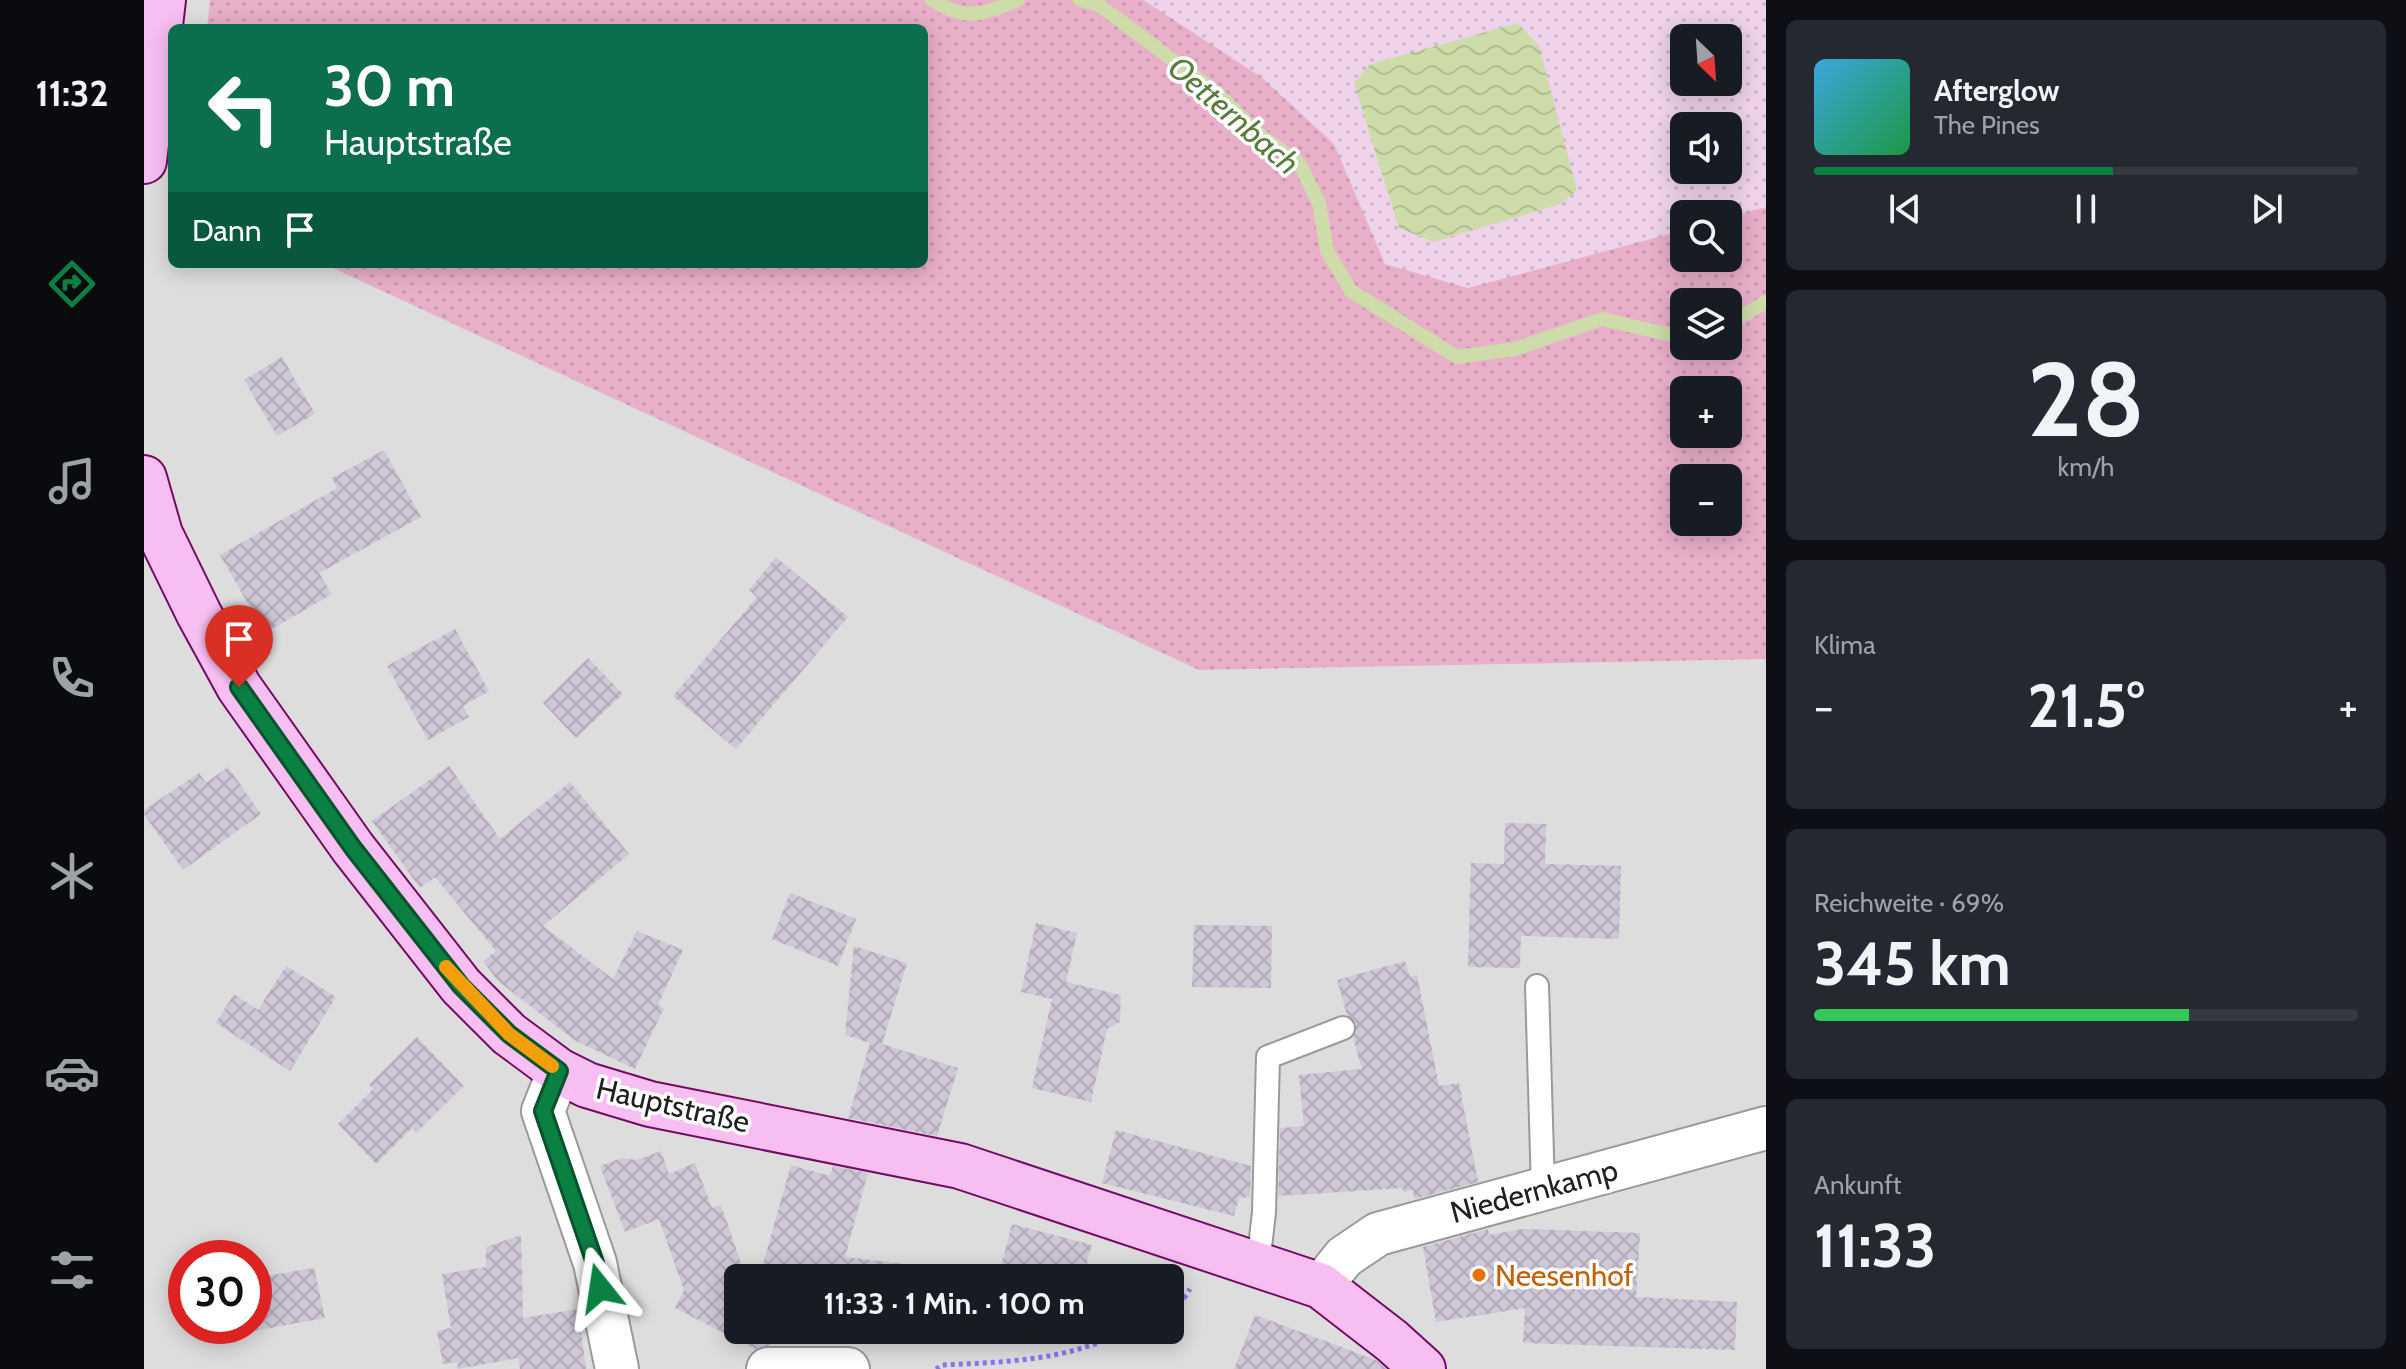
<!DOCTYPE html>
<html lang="de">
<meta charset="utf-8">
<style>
:root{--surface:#171b24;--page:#242831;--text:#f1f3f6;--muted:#9ea1a6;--line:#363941;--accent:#0b8043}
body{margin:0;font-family:Cabin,sans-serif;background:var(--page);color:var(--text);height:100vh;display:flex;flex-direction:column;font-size:30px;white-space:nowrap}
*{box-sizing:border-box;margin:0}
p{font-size:26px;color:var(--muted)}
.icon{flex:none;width:44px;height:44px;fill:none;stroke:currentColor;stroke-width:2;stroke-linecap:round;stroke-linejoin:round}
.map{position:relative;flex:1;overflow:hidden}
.sheet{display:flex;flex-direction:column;gap:20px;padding:20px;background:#0d0f14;width:640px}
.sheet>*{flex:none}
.guide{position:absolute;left:24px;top:24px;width:760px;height:244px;border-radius:12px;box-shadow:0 4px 20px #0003;background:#0b6e4f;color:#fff;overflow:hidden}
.needle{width:52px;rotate:155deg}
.buttons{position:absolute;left:1526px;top:24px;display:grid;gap:16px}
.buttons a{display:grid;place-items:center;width:72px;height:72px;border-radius:12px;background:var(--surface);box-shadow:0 4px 20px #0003;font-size:40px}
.speed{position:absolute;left:24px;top:1240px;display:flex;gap:16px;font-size:40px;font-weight:700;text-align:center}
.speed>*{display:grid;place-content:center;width:104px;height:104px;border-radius:50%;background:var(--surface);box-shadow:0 4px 20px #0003;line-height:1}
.speed .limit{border:12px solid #d22;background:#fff;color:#111}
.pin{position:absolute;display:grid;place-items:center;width:68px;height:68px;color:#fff;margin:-82px -34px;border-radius:50% 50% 50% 0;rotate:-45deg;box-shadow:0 0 8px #0007}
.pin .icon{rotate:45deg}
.me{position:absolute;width:88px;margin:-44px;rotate:345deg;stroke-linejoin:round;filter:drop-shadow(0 0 6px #0008)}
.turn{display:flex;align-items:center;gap:28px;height:168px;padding:0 24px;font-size:36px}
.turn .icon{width:104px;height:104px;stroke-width:2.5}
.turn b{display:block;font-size:56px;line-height:68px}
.then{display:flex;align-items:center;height:76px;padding:0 24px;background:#0003;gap:16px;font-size:30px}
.big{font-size:60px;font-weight:800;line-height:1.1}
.sheet .widget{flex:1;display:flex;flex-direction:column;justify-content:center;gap:12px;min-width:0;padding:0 28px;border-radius:12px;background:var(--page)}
.sheet .dial{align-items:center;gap:0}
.dial b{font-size:104px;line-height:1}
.song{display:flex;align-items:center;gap:24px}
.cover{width:96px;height:96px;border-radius:12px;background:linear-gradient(135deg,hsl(200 70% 55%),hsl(140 70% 35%))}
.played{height:8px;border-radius:4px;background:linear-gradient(90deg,var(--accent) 55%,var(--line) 55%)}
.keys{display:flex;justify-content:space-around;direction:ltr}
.heat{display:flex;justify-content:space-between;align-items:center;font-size:44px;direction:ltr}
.charge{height:12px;border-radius:6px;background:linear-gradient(90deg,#34c759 69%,var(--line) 0)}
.trip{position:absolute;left:580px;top:1264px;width:460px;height:80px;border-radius:12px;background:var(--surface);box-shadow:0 4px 20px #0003;font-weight:800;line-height:80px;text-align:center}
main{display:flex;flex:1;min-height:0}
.tab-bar{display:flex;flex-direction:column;width:144px;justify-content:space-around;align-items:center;background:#090b0e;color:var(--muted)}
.tab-bar .icon{width:56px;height:56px}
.tab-bar .on{color:var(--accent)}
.tab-bar b{font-size:36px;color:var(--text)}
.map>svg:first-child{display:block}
.residential{fill:#ddddde;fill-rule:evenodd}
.farmland{fill:url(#farmland-dots);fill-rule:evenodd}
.grass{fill:url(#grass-dots);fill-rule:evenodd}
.water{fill:url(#water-waves)}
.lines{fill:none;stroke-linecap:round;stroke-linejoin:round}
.stream{stroke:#cddca9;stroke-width:14}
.building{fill:url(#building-cross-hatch)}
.service-casing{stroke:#9a9a9a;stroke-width:26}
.minor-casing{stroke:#9a9a9a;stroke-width:46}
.secondary-casing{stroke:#750963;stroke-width:48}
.path{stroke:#8974f5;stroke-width:5;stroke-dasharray:4 4;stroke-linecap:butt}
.service{stroke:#fff;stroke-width:22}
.minor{stroke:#fff;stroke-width:42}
.secondary{stroke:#f7bef1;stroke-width:44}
.route-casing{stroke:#07532c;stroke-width:20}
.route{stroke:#0b8043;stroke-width:14}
.slow{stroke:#f59e0b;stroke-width:14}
.food-dot{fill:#e8710a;stroke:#fff;stroke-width:3}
.labels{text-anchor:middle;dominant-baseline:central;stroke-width:7;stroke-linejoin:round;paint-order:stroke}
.street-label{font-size:30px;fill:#202020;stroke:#fff}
.food-label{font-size:30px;fill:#c56008;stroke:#fff;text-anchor:start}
.water-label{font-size:32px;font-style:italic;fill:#597e3c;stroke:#fff}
</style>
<main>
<nav class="tab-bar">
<b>11:32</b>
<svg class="icon on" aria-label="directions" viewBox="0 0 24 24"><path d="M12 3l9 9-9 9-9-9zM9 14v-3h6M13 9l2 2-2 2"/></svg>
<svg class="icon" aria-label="music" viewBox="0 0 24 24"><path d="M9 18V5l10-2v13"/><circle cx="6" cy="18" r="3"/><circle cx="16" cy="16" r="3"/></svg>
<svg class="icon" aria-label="phone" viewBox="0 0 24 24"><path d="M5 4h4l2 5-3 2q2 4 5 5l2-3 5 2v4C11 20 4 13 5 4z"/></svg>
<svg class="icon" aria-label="climate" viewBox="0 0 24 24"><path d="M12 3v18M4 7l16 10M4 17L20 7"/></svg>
<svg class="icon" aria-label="car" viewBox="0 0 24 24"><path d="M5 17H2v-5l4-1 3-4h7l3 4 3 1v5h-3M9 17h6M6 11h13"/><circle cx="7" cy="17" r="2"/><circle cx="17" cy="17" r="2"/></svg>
<svg class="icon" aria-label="filters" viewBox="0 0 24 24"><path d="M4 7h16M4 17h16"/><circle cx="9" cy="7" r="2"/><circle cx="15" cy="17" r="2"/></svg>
</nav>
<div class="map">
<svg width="1622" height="1369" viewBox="0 0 1622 1369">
<defs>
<pattern id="farmland-dots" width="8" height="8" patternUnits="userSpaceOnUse" patternTransform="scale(2)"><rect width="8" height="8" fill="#eed3ea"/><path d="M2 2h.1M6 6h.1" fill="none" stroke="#ccb5c8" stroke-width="1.8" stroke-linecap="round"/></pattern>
<pattern id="grass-dots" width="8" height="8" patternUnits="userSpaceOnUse" patternTransform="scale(2)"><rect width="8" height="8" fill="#e8afc8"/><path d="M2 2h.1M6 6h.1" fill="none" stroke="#c796ac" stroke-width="1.8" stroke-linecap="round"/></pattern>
<pattern id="water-waves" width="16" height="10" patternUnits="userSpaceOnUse" patternTransform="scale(2)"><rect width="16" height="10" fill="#cddca9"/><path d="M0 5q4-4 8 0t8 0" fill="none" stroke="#b0bc91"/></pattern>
<pattern id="building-cross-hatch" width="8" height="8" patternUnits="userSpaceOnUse" patternTransform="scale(2)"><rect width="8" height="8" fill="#cfc7d7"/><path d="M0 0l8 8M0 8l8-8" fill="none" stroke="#b1abb8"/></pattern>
</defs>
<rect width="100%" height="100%" fill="#eee7f0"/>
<path class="residential" d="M0,0h66l-3,28h-35v236h152l875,406 567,-11v710h-1622zM42,1258h68v68h-68zM594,1278h432v52h-432z"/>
<path class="farmland" d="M999,0h623v207l-38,10v-3h-44v16l-216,58 -84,-24 -50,-120zM1540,38h44v44h-44zM1540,126h44v44h-44z"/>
<path class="grass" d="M66,0h933l118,77 73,67 51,120 83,24 216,-58v28h44v-41l38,-10v452l-567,11 -875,-406h600v-236h-717zM1584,302v44h-44v-44zM1584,390v44h-44v-44zM1584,478v44h-44v-44z"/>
<polygon class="water" points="1374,23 1395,46 1433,190 1416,204 1290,242 1255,228 1210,83 1227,64"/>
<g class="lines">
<g class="stream">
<path d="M788,0c33,22 52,14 86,0"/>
<polyline points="936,0 955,5 1073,93 1116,135 1155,163 1175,203 1183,251 1207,291 1313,357 1371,349 1458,319 1532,336 1540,335"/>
<polyline points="1584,324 1622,302"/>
</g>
</g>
<g class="building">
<polygon points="138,357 171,414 133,436 100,380"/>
<polygon points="240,450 277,517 175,573 188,594 121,633 76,555 193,488 188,478"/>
<polygon points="632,557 704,617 592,749 529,696 613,597 605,590"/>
<polygon points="311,629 345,691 319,706 325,717 284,740 243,666"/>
<polygon points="444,658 479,694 432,738 399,703"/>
<polygon points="305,766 356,839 426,782 485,854 399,926 469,979 493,931 539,950 514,1005 520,1008 491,1069 430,1040 354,981 339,961 352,951 291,877 276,888 228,821"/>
<polygon points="84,767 117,814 39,870 0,814 0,810 55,773 62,783"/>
<polygon points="1361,823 1402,824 1401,864 1477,866 1475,939 1377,936 1376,968 1324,967 1327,863 1360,864"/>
<polygon points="646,893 712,919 694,966 628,939"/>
<polygon points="892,923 933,933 922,982 977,995 976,1022 963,1029 947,1102 888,1088 908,999 877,992"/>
<polygon points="1050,925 1128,926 1127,988 1048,987"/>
<polygon points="710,946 763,963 738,1044 814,1068 793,1136 704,1118 726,1043 701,1035"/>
<polygon points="1261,961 1266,977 1273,975 1295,1086 1315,1083 1334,1182 1270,1199 1269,1190 1259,1192 1259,1188 1134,1196 1136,1128 1160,1126 1155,1075 1218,1069 1209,1038 1212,1024 1203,1015 1193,980"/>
<polygon points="142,966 192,997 146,1071 72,1023 90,994 114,1010"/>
<polygon points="273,1037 320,1086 272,1133 268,1128 232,1164 194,1124 229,1089 225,1085"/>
<polygon points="972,1130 1107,1166 1106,1197 1095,1198 1090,1216 958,1183"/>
<polygon points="517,1151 525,1174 551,1163 568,1208 577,1205 602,1278 594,1278 594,1330 621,1330 626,1345 611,1349 531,1308 540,1290 515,1219 481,1232 456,1166 478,1158 493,1160"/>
<polygon points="647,1165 686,1176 689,1166 724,1173 701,1257 786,1267 785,1278 615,1278"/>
<polygon points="868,1224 948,1245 939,1278 854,1278"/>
<polygon points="1344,1229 1345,1235 1378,1229 1496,1233 1492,1297 1593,1302 1591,1350 1379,1343 1381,1308 1292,1322 1279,1247"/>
<polygon points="377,1235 379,1318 434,1309 442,1369 376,1369 374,1358 314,1369 313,1362 299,1364 293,1331 307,1328 298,1274 342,1267 342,1247"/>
<polygon points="170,1268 181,1318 110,1331 110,1278"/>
<polygon points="1111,1315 1232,1360 1242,1369 1090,1369"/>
<polygon points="673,1330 779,1330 777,1343"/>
</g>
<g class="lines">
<g class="service-casing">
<g id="service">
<polyline points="1393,986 1399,1189"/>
<polyline points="1114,1265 1120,1212 1124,1057 1199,1028"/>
</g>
</g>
<g class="minor-casing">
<g id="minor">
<polyline points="415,1071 399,1111 451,1263 473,1369"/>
<polyline points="1177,1286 1200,1257 1234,1234 1622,1128"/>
<polyline points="624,1369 704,1369"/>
</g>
</g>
<g class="secondary-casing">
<g id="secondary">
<polyline points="0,161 19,0"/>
<polyline points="0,478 16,534 55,614 95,687 209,848 317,986 365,1034 415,1071 443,1085 506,1104 816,1166 1177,1286 1248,1341 1279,1369"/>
</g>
</g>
<g class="path">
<polyline points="1026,1306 1040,1298 1046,1289"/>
<path d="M792,1369l6,-4c63,-3 127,-4 184,-35"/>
</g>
<use href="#service" class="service"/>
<use href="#minor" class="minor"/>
<use href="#secondary" class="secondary"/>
</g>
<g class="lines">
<g class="route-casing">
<polyline id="route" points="95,687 209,848 317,986 365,1034 415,1071 399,1111 451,1263 456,1288"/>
</g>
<use href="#route" class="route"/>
<polyline class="slow" points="302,967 365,1034 408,1066"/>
</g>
<circle class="food-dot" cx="1335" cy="1275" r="8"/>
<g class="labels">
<g class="street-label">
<text transform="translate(529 1105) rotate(13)">Hauptstraße</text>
<text transform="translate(1390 1191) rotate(-15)">Niedernkamp</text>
</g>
<g class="food-label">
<text x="1351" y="1275">Neesenhof</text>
</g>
<g class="water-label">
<text transform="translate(1090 115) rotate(41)">Oetternbach</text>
</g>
</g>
</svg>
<div class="buttons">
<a><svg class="needle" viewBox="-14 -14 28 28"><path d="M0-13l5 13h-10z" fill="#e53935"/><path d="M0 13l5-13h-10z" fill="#9ea1a6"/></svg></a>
<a><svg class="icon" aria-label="sound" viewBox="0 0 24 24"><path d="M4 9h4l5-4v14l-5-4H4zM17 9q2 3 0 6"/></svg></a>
<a><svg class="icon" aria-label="search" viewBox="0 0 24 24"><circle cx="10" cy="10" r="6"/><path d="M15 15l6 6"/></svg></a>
<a><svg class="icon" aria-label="layers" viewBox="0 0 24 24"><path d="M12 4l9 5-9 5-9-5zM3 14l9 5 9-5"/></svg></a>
<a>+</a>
<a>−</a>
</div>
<div class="speed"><div class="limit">30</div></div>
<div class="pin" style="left:95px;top:687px;background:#d93025"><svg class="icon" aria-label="arrive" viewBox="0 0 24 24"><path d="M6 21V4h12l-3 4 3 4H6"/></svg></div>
<svg class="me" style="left:456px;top:1288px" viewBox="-20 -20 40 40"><path d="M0-17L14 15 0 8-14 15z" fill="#0b8043" stroke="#fff" stroke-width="4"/></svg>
<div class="trip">11:33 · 1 Min. · 100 m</div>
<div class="guide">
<div class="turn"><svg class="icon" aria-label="left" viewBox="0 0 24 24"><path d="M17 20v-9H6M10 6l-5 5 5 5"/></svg><div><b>30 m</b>Hauptstraße</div></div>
<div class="then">Dann<svg class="icon" aria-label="arrive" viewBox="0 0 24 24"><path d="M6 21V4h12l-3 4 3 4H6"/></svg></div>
</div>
</div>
<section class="sheet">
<div class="widget">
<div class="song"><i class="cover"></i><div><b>Afterglow</b><p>The Pines</p></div></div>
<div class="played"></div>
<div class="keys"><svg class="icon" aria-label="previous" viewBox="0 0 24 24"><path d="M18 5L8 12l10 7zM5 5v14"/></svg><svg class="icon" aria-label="pause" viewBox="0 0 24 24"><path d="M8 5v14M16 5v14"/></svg><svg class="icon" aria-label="next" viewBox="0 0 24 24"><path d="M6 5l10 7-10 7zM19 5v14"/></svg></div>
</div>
<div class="widget dial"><b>28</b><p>km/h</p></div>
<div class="widget"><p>Klima</p>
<div class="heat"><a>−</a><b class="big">21.5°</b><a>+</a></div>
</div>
<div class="widget"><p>Reichweite · 69%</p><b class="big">345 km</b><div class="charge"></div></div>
<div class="widget"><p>Ankunft</p><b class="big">11:33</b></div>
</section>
</main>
